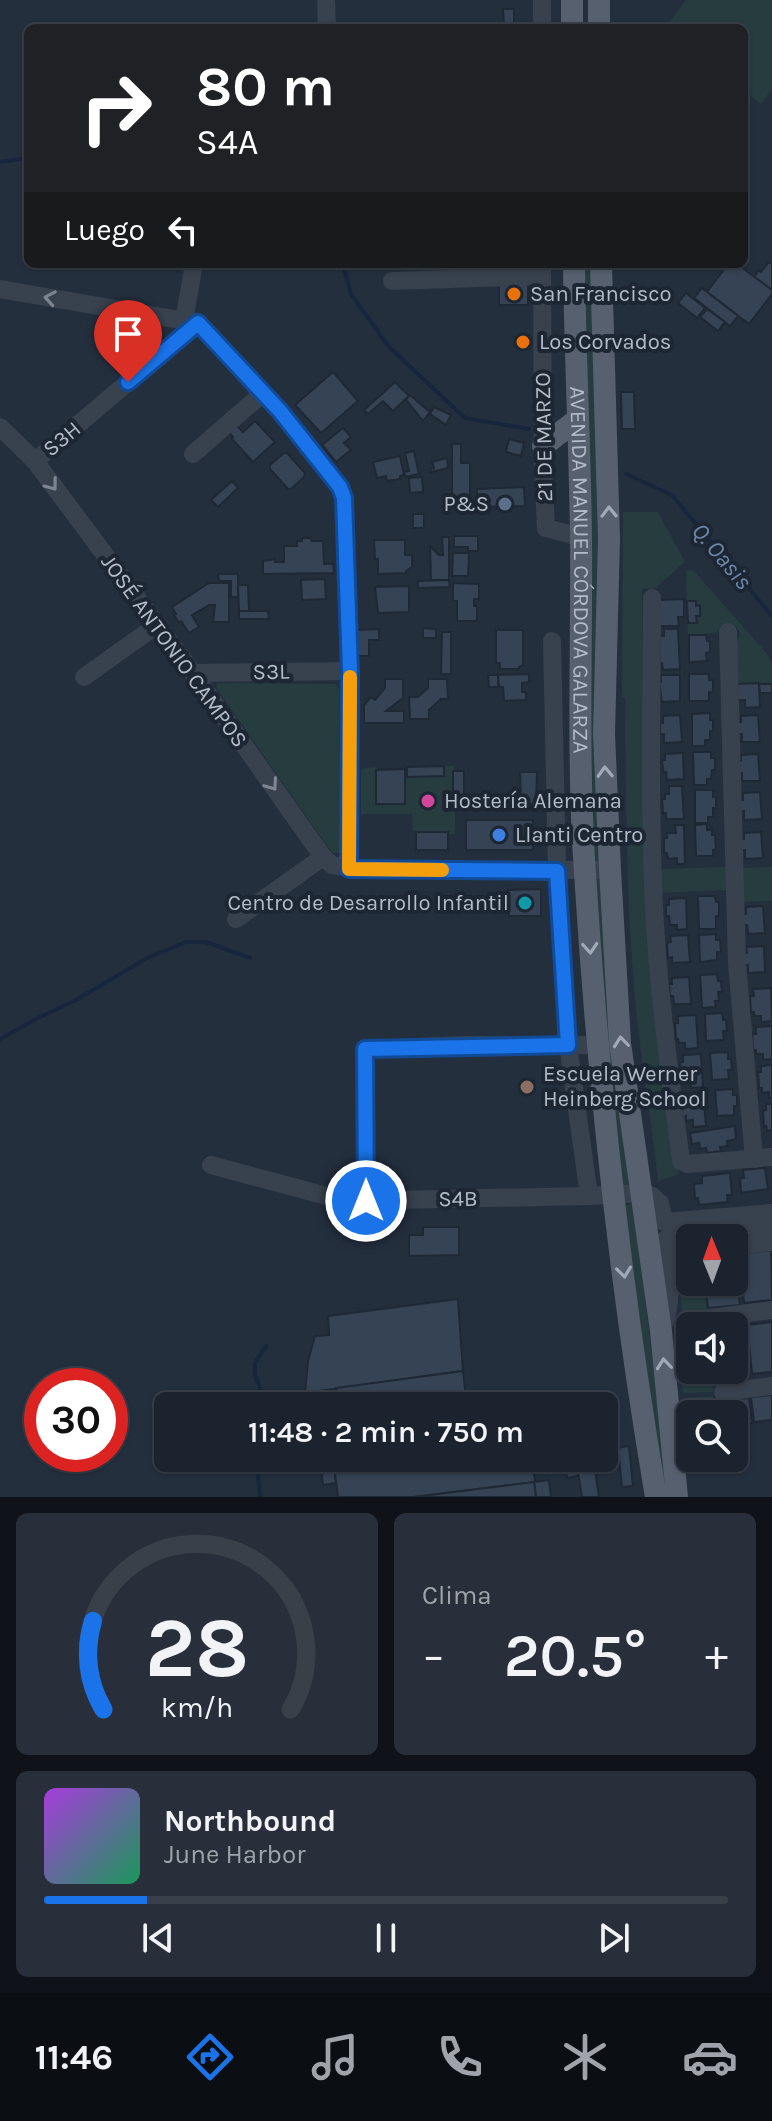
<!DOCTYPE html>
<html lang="es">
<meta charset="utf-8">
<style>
:root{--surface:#1b232e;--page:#282f3a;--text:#f1f3f6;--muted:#a0a4aa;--line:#39404a;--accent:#1a73e8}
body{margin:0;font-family:Karla,sans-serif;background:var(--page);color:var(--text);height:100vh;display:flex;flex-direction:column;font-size:30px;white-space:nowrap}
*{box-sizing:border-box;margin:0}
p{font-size:26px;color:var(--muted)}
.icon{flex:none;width:44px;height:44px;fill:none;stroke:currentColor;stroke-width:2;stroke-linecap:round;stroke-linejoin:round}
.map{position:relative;height:1497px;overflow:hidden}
.panel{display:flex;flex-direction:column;gap:16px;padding:16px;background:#0f1319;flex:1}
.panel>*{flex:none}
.guide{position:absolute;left:24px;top:24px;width:724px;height:244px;border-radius:12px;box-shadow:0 2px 6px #0004,0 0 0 2px var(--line);background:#202124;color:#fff;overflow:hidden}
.needle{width:52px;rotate:359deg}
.fabs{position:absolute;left:676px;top:1224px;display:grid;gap:16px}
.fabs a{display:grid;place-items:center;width:72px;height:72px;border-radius:12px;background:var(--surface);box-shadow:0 2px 6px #0004,0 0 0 2px var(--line);font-size:40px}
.speed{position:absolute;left:24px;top:1368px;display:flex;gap:16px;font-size:40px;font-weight:700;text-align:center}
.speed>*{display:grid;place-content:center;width:104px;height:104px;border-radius:50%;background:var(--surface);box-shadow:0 2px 6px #0004,0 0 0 2px var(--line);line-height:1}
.speed .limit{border:12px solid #d22;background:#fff;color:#111}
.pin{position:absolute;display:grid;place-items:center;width:68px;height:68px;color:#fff;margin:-82px -34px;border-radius:50% 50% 50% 0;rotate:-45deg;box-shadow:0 0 8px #0007}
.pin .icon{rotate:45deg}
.me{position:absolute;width:88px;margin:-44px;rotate:0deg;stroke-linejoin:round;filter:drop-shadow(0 0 6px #0008)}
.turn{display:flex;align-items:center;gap:28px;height:168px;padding:0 40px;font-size:36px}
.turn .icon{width:104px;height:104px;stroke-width:2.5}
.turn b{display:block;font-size:56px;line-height:68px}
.then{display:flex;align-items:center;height:76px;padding:0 40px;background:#0003;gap:16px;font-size:30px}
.big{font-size:60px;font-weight:600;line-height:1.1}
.panel .card{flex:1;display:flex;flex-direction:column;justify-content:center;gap:12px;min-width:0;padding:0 28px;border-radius:12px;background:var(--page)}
.panel .dial{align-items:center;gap:0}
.dial svg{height:208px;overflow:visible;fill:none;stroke:var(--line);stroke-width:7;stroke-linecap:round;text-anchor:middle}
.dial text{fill:var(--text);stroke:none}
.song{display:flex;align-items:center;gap:24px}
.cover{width:96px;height:96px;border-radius:12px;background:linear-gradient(135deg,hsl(280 70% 55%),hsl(150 70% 35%))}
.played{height:8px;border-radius:4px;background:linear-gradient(90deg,var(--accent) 15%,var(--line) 15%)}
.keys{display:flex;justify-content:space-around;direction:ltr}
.heat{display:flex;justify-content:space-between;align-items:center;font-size:44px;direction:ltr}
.panel .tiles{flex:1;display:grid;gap:16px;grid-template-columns:1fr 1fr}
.card:last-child{grid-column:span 2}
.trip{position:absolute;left:154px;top:1392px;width:464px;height:80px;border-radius:12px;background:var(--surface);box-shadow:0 2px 6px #0004,0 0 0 2px var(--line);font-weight:600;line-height:80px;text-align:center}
.menu{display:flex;height:128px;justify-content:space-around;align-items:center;background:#0b0e12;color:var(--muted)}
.menu .icon{width:56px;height:56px}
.menu .on{color:var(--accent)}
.menu b{font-size:36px;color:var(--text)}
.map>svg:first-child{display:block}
.green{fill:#263c3f}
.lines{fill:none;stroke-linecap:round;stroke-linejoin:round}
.stream{stroke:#17263c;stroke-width:4}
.building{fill:#364354;stroke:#1f2835;stroke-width:2}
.minor{stroke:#38414e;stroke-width:18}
.major{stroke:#56606e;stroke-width:22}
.oneway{stroke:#7c8592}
.oneway2{stroke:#a1aab7}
.route-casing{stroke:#114b97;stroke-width:20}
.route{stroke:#1a73e8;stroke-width:14}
.slow{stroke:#f59e0b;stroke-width:14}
.food-dot{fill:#e8710a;stroke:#1d2633;stroke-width:3}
.service-dot{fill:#5c6f8a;stroke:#1d2633;stroke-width:3}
.hotel-dot{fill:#d1479c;stroke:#1d2633;stroke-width:3}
.shop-dot{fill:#3f7fe0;stroke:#1d2633;stroke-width:3}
.culture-dot{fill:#0f9aa8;stroke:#1d2633;stroke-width:3}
.education-dot{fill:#8d6e63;stroke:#1d2633;stroke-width:3}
.labels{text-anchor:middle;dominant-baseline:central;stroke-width:8;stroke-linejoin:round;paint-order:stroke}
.poi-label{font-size:22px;fill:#b4bcc9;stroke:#1d2633;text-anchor:start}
.street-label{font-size:22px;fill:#b4bcc9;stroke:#1d2633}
.water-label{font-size:24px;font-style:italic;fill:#6d86a8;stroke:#1d2633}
</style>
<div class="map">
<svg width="772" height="1497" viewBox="0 0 772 1497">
<rect width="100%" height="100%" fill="#242f3e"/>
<g class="green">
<polygon points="686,0 772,0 772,89 761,104 744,91 744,28 665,28"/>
<polygon points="584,264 593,264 602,510 600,865 591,865"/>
<path d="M623,512h35l27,50 -30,26 -13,1 4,224 11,200 22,161 -21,7c-7,-65 -19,-130 -24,-195 -8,-96 -8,-192 -9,-289h-3z"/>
<polygon points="693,570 767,654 772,664 772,683 733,683 736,645 740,634 737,627 728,624 721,626 717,632 688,636 686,571"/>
<polygon points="219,683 336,684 339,689 339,853 333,853 325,843 217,689 216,684"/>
<polygon points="444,766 454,766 453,796 464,796 464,811 455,811 455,834 448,834 447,832 413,832 412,814 361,814 361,770 364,768 377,767 376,804 405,804 405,777 443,776"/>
<polygon points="726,867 727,890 659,893 658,869"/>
<polygon points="772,867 772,901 742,902 741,868"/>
<polygon points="592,875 603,875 615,1072 629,1186 617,1187"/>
<polygon points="633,1204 667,1474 662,1497 621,1206"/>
<polygon points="703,1283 707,1311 704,1312 705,1326 690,1326 690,1370 713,1370 715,1383 712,1384 713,1392 683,1393 676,1332 682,1314 680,1287"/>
<polygon points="713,1396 713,1401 717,1401 718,1414 690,1414 690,1422 688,1398"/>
</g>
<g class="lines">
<g class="stream">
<polyline points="0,162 28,158"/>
<polyline points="343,264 351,294 389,347 465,418 529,429"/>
<polyline points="626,474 672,495 772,616"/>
<polyline points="0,1039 40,1017 76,1000 147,958 186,942 206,942 250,958"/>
<polyline points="266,1346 255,1363 255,1375 267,1406"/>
<polyline points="260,1497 258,1476 263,1458"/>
</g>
</g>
<g class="building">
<polygon points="503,9 514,9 514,28 504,28"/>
<polygon points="769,262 772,264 772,290 754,277 759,270 761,272"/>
<rect x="498" y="264" width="26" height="5"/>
<polygon points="728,264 737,264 772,290 772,294 749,324 707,292"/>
<polygon points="499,280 528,282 528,305 499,305"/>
<polygon points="702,288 738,316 730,326 694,298"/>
<polygon points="686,293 705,308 697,318 678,303"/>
<polygon points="707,309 725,322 718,331 700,317"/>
<polygon points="517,336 529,336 529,349 518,349"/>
<polygon points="333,372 358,401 321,433 295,405"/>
<polygon points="395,382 409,396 393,411 383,401 368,414 364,410"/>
<polygon points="621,392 634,392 635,429 622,429"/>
<polygon points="410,395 430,412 423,421 406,400"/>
<polygon points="434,407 451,415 446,425 430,414"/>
<polygon points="255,421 275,442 253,462 232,439 233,437 227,430 235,424 243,432"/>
<polygon points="343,428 351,437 344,443 351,450 336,462 322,445"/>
<polygon points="509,439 524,443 521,456 506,452"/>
<polygon points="452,444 461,444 461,463 470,463 470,501 452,501"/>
<polygon points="414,451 419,474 405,477 404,472 409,471 405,453"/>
<polygon points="284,453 287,453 305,473 304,477 291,489 288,489 270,469 270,465"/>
<polygon points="400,456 404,475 400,476 400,479 387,481 386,476 377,478 373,462"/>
<polygon points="447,458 448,468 431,472 430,469 434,468 432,462"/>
<polygon points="422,477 423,492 410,493 409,478"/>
<polygon points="232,481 238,488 218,507 211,500"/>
<polygon points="524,487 525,506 477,507 477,489"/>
<rect x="413" y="514" width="11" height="14"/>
<polygon points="454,536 478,536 478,551 468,551 468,547 454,547"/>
<polygon points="442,537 449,537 449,580 431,580 430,546 439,555 443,555"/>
<polygon points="302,538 311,538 312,541 323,541 324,564 333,564 334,573 263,574 263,561 275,559 275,562 284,562 284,546 297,546 297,541 302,541"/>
<polygon points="374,540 405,540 405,555 412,555 412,567 406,571 406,573 378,574 378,559 375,559"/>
<polygon points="453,553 469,553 468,576 452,576"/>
<polygon points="218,574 238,574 238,597 231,597 231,581 219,581"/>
<polygon points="325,579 326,599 302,600 301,580"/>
<polygon points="449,580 450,587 418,588 418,581"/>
<polygon points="209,583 229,583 229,622 213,622 215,605 209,605 192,615 199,627 189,633 181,621 179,623 174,615 176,614 172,607"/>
<polygon points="453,583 479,584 479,599 474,599 474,606 477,606 477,621 457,621 457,601 453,601"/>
<polygon points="238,585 248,585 249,611 239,611"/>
<polygon points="409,586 409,612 378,613 375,587"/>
<polygon points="684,599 684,617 678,617 679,626 658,626 658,600"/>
<polygon points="687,601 696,601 696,606 700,605 700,616 696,616 697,623 688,623"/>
<polygon points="239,611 268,611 269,619 239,619"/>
<polygon points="423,628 436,629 436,638 423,638"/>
<polygon points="379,629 379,640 369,640 369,656 358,656 357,630"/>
<polygon points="664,629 678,629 680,669 663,670 662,663 660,663 659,636 664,636"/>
<polygon points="496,630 523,630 523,665 519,667 519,669 500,669 500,663 496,663"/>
<polygon points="442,632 451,632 451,674 441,674"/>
<polygon points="689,635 706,635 707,641 710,641 710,652 706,653 707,661 689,662"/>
<polygon points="529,674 529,682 522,683 522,692 526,692 526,700 504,701 503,687 499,687 498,675"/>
<polygon points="689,674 709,674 709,680 713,680 713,692 709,692 709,701 689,701"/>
<polygon points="488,675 498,675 498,687 489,687"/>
<polygon points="661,675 680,675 680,701 662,702 659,682 661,682"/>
<polygon points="385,679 403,679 403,698 386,711 404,711 404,723 364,723 364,705 371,697 375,700 385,688"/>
<polygon points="428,679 447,679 448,699 441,699 429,710 429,719 410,719 409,697 418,697 428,688"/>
<polygon points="759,683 760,707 745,708 745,700 738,700 735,684"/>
<polygon points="759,684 772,684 772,693 760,693"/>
<polygon points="710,713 710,720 713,720 713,731 710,731 710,740 705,740 705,746 692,746 692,714"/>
<polygon points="680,715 682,742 664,743 664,734 660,734 660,723 663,723 663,716"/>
<polygon points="758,715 760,742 742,742 742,734 738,734 738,722 741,722 741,716"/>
<polygon points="693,752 711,752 711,758 715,758 715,770 712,770 711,779 707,779 707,785 694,785"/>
<polygon points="683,753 684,779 667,780 666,772 663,772 662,760 665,760 665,754"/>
<polygon points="758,754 760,781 742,781 742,773 738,773 738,761 741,761 741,755"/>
<polygon points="444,766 444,776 407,777 407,767"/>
<polygon points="405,769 405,804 376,804 376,770"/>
<rect x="453" y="771" width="11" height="25"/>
<polygon points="520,772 537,772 536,804 521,804"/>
<polygon points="669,786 682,786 684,819 666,819 666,813 663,814 662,799 665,799 665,794 669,794"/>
<polygon points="695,790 713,790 713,797 716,797 716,808 713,808 713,817 708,817 708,823 695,823"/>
<polygon points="760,792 762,819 744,820 744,811 740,811 740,800 743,800 743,793"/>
<rect x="466" y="820" width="67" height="30"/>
<polygon points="707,824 707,830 712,830 712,835 715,835 716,849 713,850 713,856 696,856 695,825"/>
<polygon points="675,825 684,825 685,864 677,864 677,858 668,859 667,853 664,853 664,838 667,838 667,833 676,833"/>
<rect x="416" y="832" width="32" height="18"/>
<polygon points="761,832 763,858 745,859 745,850 741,851 741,839 744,839 744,833"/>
<polygon points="541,889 541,916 509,916 508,890"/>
<polygon points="698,896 715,896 716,902 719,902 719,916 716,916 716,929 699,929"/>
<polygon points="686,898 687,929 677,930 677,925 670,925 669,916 666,916 666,905 669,905 669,899"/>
<polygon points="763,906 765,933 748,934 747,925 743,925 743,914 746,914 746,907"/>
<polygon points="716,934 716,940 720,940 721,952 717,952 717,960 700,962 699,935"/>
<polygon points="688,935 690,962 672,963 672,957 668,958 667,943 671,942 670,936"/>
<polygon points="764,946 765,972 748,973 748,965 744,965 743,953 747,953 746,947"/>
<polygon points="717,974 718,981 721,981 722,992 718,992 719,1001 715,1001 716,1007 702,1008 700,975"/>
<polygon points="689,977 691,1004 674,1004 673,996 670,996 669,984 672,984 672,978"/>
<polygon points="771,988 772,1021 761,1022 761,1016 754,1016 754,1012 751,1012 750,996 754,996 753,989"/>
<polygon points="722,1013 723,1020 726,1020 727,1031 723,1031 724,1040 706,1041 705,1014"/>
<polygon points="696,1015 698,1048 685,1049 685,1043 679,1043 678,1039 676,1039 675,1023 678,1023 678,1016"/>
<polygon points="772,1026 772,1059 763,1060 763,1054 756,1054 756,1050 753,1050 752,1034 756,1034 756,1027"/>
<polygon points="728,1052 728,1059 731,1059 732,1070 728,1070 729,1079 712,1080 710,1053"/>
<polygon points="701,1054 703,1087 691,1088 690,1082 684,1082 684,1078 681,1078 680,1062 683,1062 683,1055"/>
<polygon points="772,1065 772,1098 769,1098 769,1092 762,1093 762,1088 759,1088 758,1072 761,1072 761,1066"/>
<polygon points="733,1089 733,1095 737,1095 737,1106 734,1106 734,1115 717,1116 715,1090"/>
<polygon points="703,1093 706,1126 693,1127 693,1120 686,1121 686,1116 683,1117 682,1101 686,1100 685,1094"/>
<polygon points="766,1104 772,1104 772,1130 767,1131 766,1126 764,1127 763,1111 766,1110"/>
<polygon points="735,1126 736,1139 727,1141 728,1146 720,1147 721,1151 707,1153 706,1148 700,1149 699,1143 692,1144 690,1133"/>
<polygon points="765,1168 768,1189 741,1193 740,1178 744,1178 743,1170"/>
<polygon points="730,1173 732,1195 727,1195 728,1202 699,1205 698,1198 695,1199 694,1184 702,1183 702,1176"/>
<polygon points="423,1227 459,1227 459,1255 409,1256 409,1235 423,1235"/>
<polygon points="771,1250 772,1300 744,1303 739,1254"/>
<polygon points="734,1255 740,1305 708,1308 705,1282 734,1282"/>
<polygon points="458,1299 463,1371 305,1393 308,1361 315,1336 329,1335 328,1316"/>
<polygon points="772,1322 772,1372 752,1374 747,1325"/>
<polygon points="743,1326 749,1375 716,1379 715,1370 734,1370 734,1327"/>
<polygon points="463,1371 467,1406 339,1406 336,1388"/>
<polygon points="327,1390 328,1406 309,1406 310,1392"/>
<polygon points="772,1395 772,1420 754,1422 751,1397"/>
<polygon points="749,1398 752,1423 734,1425 734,1414 720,1414 719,1401"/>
<polygon points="629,1446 633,1486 622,1487 619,1458 592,1462 592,1458 604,1458 604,1450"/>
<polygon points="333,1458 336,1483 323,1485 320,1459"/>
<polygon points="333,1458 532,1458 535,1482 414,1497 338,1497"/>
<polygon points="564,1458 576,1458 578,1476 567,1478"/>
<polygon points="595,1470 599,1497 582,1497 578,1473"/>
<polygon points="549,1480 551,1497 536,1497 534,1482"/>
<polygon points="534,1482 536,1497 414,1497"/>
</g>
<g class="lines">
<g class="minor">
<polyline points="326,0 327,28"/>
<polyline points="542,0 542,28"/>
<polyline points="542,264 543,467 546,528 581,537"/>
<polyline points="392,281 542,276"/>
<polyline points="0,289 198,323 280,411 340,487 344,498 350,671 349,869"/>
<polyline points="184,321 194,264"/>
<polyline points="0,427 35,461 193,673 323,857 332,865 360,870 610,870"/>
<polyline points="193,454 263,393"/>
<polyline points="35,461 198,323"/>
<path d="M652,598c0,95 -3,190 1,285 3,93 16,186 28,278l6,3 85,-7"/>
<polyline points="728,632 737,963 754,1159"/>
<polyline points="552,641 557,871 568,1045 589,1196"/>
<polyline points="193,673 350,671"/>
<polyline points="84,677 157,625"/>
<polyline points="236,919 323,857"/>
<polyline points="211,1165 345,1201 589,1196 641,1193 652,1196 660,1203 664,1222 772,1213"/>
<polyline points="366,1201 365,1049 465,1045 598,1045"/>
<polyline points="734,1246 772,1242"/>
<polyline points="710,1318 772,1310"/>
<path d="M662,1329c13,-30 6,-59 4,-90l102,-14"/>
<polyline points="723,1392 772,1386"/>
</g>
<g class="major">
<polyline points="572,0 572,28"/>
<polyline points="599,0 599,28"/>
<path id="s1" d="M574,264c1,91 6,182 7,274 1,111 -4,224 4,335 13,209 36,418 71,624"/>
<polyline points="601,264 609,539 604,734 610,870 620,1043 661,1331 677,1497"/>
<polyline points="543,446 578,419"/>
</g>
</g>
<defs><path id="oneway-chevron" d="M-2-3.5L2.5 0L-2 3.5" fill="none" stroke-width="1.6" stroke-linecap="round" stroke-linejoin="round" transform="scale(2)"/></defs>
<g class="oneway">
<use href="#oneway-chevron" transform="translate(50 298) rotate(-170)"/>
<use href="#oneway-chevron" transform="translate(52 485) rotate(53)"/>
<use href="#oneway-chevron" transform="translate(272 785) rotate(55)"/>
</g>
<g class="oneway2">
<use href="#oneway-chevron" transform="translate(609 512) rotate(-91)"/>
<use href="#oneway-chevron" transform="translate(605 772) rotate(-92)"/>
<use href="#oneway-chevron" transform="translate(590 948) rotate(86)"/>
<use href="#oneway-chevron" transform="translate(621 1042) rotate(-96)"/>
<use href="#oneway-chevron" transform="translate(624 1272) rotate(83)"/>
<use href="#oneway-chevron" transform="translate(664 1364) rotate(-96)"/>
</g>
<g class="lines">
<g class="route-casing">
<polyline id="route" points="128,382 198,323 280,411 340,487 344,498 350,671 349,869 557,871 568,1045 365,1049 366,1201"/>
</g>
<use href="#route" class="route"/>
<polyline class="slow" points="350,677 349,869 442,870"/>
</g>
<g class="food-dot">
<circle cx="514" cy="294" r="8"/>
<circle cx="523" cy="342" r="8"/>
</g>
<circle class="service-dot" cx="505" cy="504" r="8"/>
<circle class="hotel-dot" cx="428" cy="801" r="8"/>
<circle class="shop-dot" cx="499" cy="835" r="8"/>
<circle class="culture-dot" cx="525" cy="903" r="8"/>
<circle class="education-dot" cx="527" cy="1087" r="8"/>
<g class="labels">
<g class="poi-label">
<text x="530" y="294">San Francisco</text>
<text x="539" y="342">Los Corvados</text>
<text x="489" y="504" text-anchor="end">P&amp;S</text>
<text x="444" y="801">Hostería Alemana</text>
<text x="515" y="835">Llanti Centro</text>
<text x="509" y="903" text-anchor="end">Centro de Desarrollo Infantil</text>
<text x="543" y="1074">Escuela Werner<tspan x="543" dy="25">Heinberg School</tspan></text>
</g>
<g class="street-label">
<text transform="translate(544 437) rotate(-91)">21 DE MARZO</text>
<text transform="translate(62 439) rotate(-40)">S3H</text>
<text stroke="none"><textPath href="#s1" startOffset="306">AVENIDA MANUEL CÓRDOVA GALARZA</textPath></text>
<text transform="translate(174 651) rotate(54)">JOSÉ ANTONIO CAMPOS</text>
<text transform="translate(271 672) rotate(-1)">S3L</text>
<text transform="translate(458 1199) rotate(-1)">S4B</text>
</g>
<g class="water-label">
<text transform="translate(722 556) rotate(50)">Q. Oasis</text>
</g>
</g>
</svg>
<div class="fabs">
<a><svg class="needle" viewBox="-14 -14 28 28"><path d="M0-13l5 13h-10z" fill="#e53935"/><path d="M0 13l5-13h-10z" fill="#a0a4aa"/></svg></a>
<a><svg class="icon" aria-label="sound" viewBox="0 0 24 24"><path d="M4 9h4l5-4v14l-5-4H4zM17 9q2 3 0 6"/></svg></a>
<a><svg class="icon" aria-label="search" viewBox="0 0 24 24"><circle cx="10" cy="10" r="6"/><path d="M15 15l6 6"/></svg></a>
</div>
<div class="speed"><div class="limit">30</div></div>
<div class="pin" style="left:128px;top:382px;background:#d93025"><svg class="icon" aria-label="arrive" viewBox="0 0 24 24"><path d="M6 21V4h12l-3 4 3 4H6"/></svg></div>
<svg class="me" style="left:366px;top:1201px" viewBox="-20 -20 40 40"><circle r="17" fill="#1a73e8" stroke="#fff" stroke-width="3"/><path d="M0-11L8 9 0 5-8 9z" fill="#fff"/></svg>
<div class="trip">11:48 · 2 min · 750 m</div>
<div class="guide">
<div class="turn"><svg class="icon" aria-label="right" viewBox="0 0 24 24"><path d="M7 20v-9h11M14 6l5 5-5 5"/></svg><div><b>80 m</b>S4A</div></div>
<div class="then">Luego<svg class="icon" aria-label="left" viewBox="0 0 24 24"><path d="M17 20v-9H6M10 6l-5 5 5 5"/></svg></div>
</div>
</div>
<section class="panel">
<div class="tiles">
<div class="card dial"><svg viewBox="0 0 100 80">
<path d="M14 69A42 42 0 1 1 86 69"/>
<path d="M14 69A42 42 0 0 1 10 35" stroke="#1a73e8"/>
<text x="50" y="56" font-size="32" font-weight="700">28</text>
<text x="50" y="72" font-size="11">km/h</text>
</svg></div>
<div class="card"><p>Clima</p>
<div class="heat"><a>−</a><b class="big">20.5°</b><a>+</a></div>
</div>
<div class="card">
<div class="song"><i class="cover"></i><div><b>Northbound</b><p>June Harbor</p></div></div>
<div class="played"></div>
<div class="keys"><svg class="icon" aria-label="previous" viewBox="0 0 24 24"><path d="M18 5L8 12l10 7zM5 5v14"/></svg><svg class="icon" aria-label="pause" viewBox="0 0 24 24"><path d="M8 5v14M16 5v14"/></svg><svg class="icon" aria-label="next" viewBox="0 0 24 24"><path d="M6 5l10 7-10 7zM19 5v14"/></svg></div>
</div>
</div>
</section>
<nav class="menu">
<b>11:46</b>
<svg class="icon on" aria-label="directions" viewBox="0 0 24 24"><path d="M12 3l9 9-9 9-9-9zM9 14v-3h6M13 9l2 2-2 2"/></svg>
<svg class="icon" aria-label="music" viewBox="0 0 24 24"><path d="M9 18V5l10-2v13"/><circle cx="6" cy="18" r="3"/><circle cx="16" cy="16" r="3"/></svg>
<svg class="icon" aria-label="phone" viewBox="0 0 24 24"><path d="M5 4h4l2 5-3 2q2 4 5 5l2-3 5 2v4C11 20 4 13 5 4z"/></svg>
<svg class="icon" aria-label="climate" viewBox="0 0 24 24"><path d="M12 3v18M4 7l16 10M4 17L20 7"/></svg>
<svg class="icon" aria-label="car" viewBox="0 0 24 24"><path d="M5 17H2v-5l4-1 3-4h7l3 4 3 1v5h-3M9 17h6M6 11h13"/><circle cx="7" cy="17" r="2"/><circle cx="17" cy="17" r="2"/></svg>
</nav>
